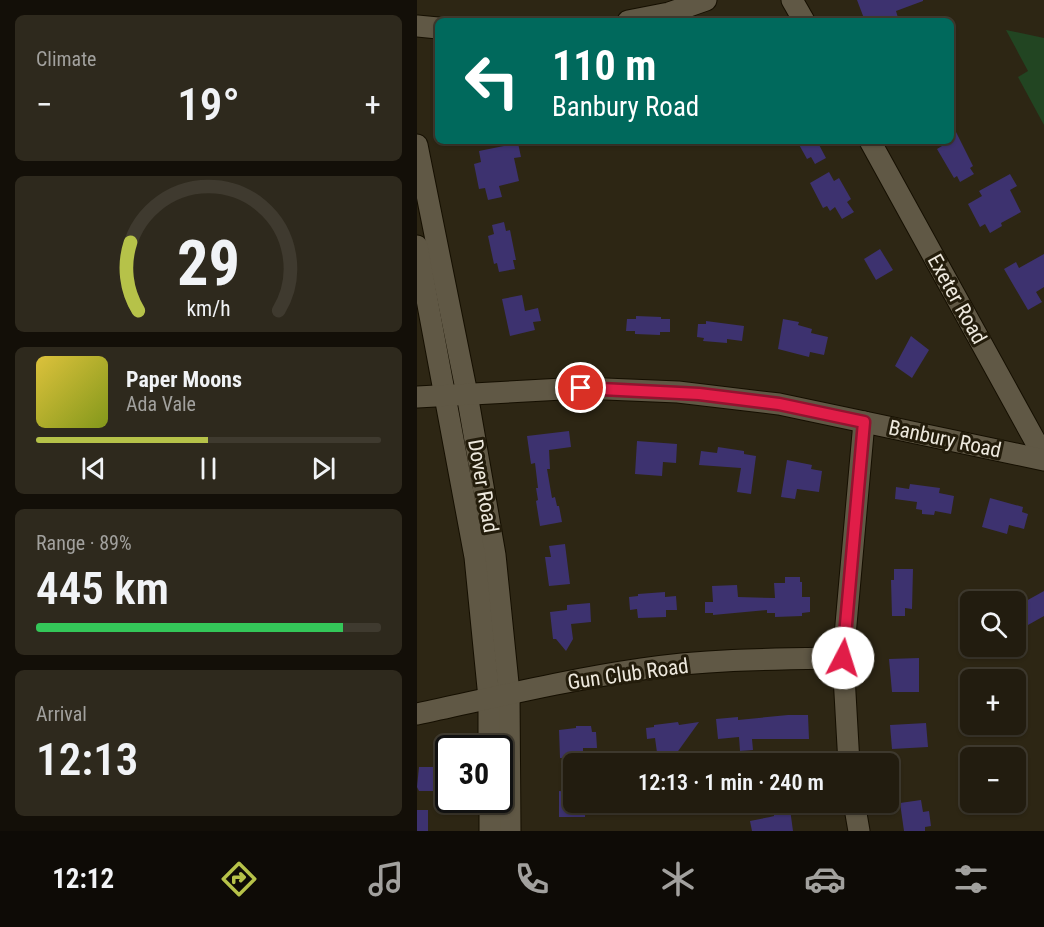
<!DOCTYPE html>
<meta charset="utf-8">
<style>
:root{--surface:#221c0f;--page:#2e291d;--text:#f1f3f6;--muted:#a2a19e;--line:#3f3a2f;--accent:#b6c249}
body{margin:0;font-family:"Roboto Condensed",sans-serif;background:var(--page);color:var(--text);height:100vh;display:flex;flex-direction:column;font-size:22px;white-space:nowrap}
*{box-sizing:border-box;margin:0}
p{font-size:20px;color:var(--muted)}
.icon{flex:none;width:33px;height:33px;fill:none;stroke:currentColor;stroke-width:2;stroke-linecap:round;stroke-linejoin:round}
.map{position:relative;flex:1;overflow:hidden}
.drawer{display:flex;flex-direction:column;gap:15px;padding:15px;background:#130f08;width:417px}
.drawer>*{flex:none}
.banner{position:absolute;left:18px;top:18px;width:519px;height:126px;border-radius:9px;box-shadow:0 2px 4px #0004,0 0 0 2px var(--line);background:#00695c;color:#fff;overflow:hidden}
.buttons{position:absolute;left:543px;top:591px;display:grid;gap:12px}
.buttons a{display:grid;place-items:center;width:66px;height:66px;border-radius:9px;background:var(--surface);box-shadow:0 2px 4px #0004,0 0 0 2px var(--line);font-size:30px}
.speed{position:absolute;left:18px;top:735px;display:flex;gap:12px;font-size:30px;font-weight:700;text-align:center}
.speed>*{display:grid;place-content:center;width:78px;height:78px;border-radius:50%;background:var(--surface);box-shadow:0 2px 4px #0004,0 0 0 2px var(--line);line-height:1}
.speed .limit{border:3px solid #111;border-radius:9px;background:#fff;color:#111}
.pin{position:absolute;display:grid;place-items:center;width:51px;height:51px;color:#fff;margin:-26px;border:3px solid #fff;border-radius:50%;box-shadow:0 2px 6px #0007}
.me{position:absolute;width:66px;margin:-33px;rotate:5deg;stroke-linejoin:round;filter:drop-shadow(0 0 4px #0008)}
.turn{display:flex;align-items:center;gap:21px;height:126px;padding:0 18px;font-size:27px}
.turn .icon{width:78px;height:78px;stroke-width:2.5}
.turn b{display:block;font-size:42px;line-height:51px}
.big{font-size:45px;font-weight:600;line-height:1.1}
.drawer .widget{flex:1;display:flex;flex-direction:column;justify-content:center;gap:9px;min-width:0;padding:0 21px;border-radius:9px;background:var(--page)}
.drawer .dial{align-items:center;gap:0}
.dial svg{height:156px;overflow:visible;fill:none;stroke:var(--line);stroke-width:7;stroke-linecap:round;text-anchor:middle}
.dial text{fill:var(--text);stroke:none}
.song{display:flex;align-items:center;gap:18px}
.cover{width:72px;height:72px;border-radius:9px;background:linear-gradient(135deg,hsl(50 70% 55%),hsl(70 70% 35%))}
.played{height:6px;border-radius:3px;background:linear-gradient(90deg,var(--accent) 50%,var(--line) 50%)}
.keys{display:flex;justify-content:space-around;direction:ltr}
.heat{display:flex;justify-content:space-between;align-items:center;font-size:33px;direction:ltr}
.charge{height:9px;border-radius:4px;background:linear-gradient(90deg,#34c759 89%,var(--line) 0)}
.trip{position:absolute;left:146px;top:753px;width:336px;height:60px;border-radius:9px;background:var(--surface);box-shadow:0 2px 4px #0004,0 0 0 2px var(--line);font-weight:600;line-height:60px;text-align:center}
.tabs{display:flex;height:96px;justify-content:space-around;align-items:center;background:#0e0b06;color:var(--muted)}
.tabs .icon{width:42px;height:42px}
.tabs .selected{color:var(--accent)}
.tabs b{font-size:27px;color:var(--text)}
main{display:flex;flex:1;min-height:0}
.map>svg:first-child{display:block}
.green{fill:#224522}
.building{fill:#3d326f}
.lines{fill:none;stroke-linecap:round;stroke-linejoin:round}
.minor-casing{stroke:#150f01;stroke-width:23}
.minor{stroke:#605845;stroke-width:21}
.route-casing{stroke:#92132f;stroke-width:15}
.route{stroke:#e11d48;stroke-width:10}
.labels{text-anchor:middle;dominant-baseline:central;stroke-width:6;stroke-linejoin:round;paint-order:stroke}
.street-label{font-size:21px;fill:#ede8dd;stroke:#231c0b}
</style>
<main>
<section class="drawer">
<div class="widget"><p>Climate</p>
<div class="heat"><a>−</a><b class="big">19°</b><a>+</a></div>
</div>
<div class="widget dial"><svg viewBox="0 0 100 80">
<path d="M14 69A42 42 0 1 1 86 69"/>
<path d="M14 69A42 42 0 0 1 10 34" stroke="#b6c249"/>
<text x="50" y="56" font-size="32" font-weight="700">29</text>
<text x="50" y="72" font-size="11">km/h</text>
</svg></div>
<div class="widget">
<div class="song"><i class="cover"></i><div><b>Paper Moons</b><p>Ada Vale</p></div></div>
<div class="played"></div>
<div class="keys"><svg class="icon" aria-label="previous" viewBox="0 0 24 24"><path d="M18 5L8 12l10 7zM5 5v14"/></svg><svg class="icon" aria-label="pause" viewBox="0 0 24 24"><path d="M8 5v14M16 5v14"/></svg><svg class="icon" aria-label="next" viewBox="0 0 24 24"><path d="M6 5l10 7-10 7zM19 5v14"/></svg></div>
</div>
<div class="widget"><p>Range · 89%</p><b class="big">445 km</b><div class="charge"></div></div>
<div class="widget"><p>Arrival</p><b class="big">12:13</b></div>
</section>
<div class="map">
<svg width="627" height="831" viewBox="0 0 627 831">
<rect width="100%" height="100%" fill="#2d2614"/>
<polygon class="green" points="589,30 627,38 627,125 601,77 611,71"/>
<g class="building">
<polygon points="440,0 506,0 506,1 479,11 482,21 448,21"/>
<polygon points="534,122 556,166 553,168 557,174 543,182 540,176 537,178 520,149 525,146 523,141 534,141"/>
<polygon points="380,141 400,141 409,158 398,164 394,157 390,159"/>
<polygon points="101,143 104,157 97,158 102,181 82,186 85,197 71,200 68,188 62,189 57,164 64,162 62,151"/>
<polygon points="412,172 417,181 422,178 434,199 430,202 437,212 425,219 418,207 413,211 410,206 406,208 393,183"/>
<polygon points="593,174 600,186 593,190 604,212 584,223 585,226 573,233 568,224 563,227 551,204 565,196 562,191"/>
<polygon points="87,222 89,231 93,230 99,260 96,260 98,269 82,272 80,263 77,264 71,236 77,234 75,225"/>
<polygon points="463,249 476,270 459,280 447,259"/>
<polygon points="627,254 627,287 619,292 625,302 611,310 587,269 599,262 602,268"/>
<polygon points="105,295 108,311 121,308 124,321 116,322 118,330 93,336 85,299"/>
<polygon points="219,316 244,317 244,319 253,319 253,332 243,332 243,335 218,334 218,331 209,331 210,319 219,319"/>
<polygon points="366,319 382,322 381,325 395,329 394,333 411,337 407,355 393,352 392,357 361,349"/>
<polygon points="289,321 327,326 325,341 310,339 310,343 286,341 287,338 280,337 281,324 289,324"/>
<polygon points="494,336 512,350 495,378 478,366"/>
<polygon points="152,431 154,447 132,450 133,469 130,469 135,498 138,497 140,506 142,506 145,522 123,526 119,501 121,500 119,488 121,488 118,463 114,464 110,436"/>
<polygon points="220,441 260,444 259,463 246,462 245,476 218,474"/>
<polygon points="301,447 327,451 327,454 339,456 334,494 320,492 324,468 282,465 284,451 300,453"/>
<polygon points="370,460 395,465 394,469 405,471 402,492 380,489 378,499 364,497"/>
<polygon points="493,484 523,488 522,493 537,496 534,514 518,511 517,515 505,514 505,510 499,509 500,502 478,499 479,487 492,489"/>
<polygon points="573,498 606,507 605,512 611,514 607,529 592,525 590,534 565,527"/>
<polygon points="148,544 153,584 132,586 128,557 134,557 132,546"/>
<polygon points="477,569 496,569 495,609 488,608 488,616 475,616 474,580 477,580"/>
<polygon points="368,577 383,577 383,582 385,582 385,597 393,597 393,612 385,613 385,616 358,617 358,613 350,613 350,610 296,615 296,613 288,613 288,602 296,602 295,586 320,585 321,597 358,598 357,583 368,583"/>
<polygon points="627,591 627,616 611,625 600,606"/>
<polygon points="248,592 248,597 259,596 260,610 249,610 249,617 221,618 220,609 213,610 212,597 221,596 221,594"/>
<polygon points="173,603 174,622 154,624 156,639 149,651 139,639 136,639 133,612 150,610 150,605"/>
<polygon points="502,658 502,692 475,692 472,659"/>
<polygon points="371,715 391,715 392,739 335,739 336,750 323,751 322,737 301,739 299,719 321,717 321,720"/>
<polygon points="261,722 262,725 282,722 259,754 259,758 241,760 238,738 230,739 229,728 237,727 237,725"/>
<polygon points="509,723 511,747 475,749 473,725"/>
<polygon points="159,726 174,726 175,732 179,732 180,748 166,748 166,758 143,758 142,730 159,728"/>
<polygon points="2,767 17,767 17,791 2,791 0,787"/>
<polygon points="142,791 156,792 156,802 169,802 168,817 142,817"/>
<polygon points="504,800 506,812 512,811 514,826 508,827 508,831 487,831 483,803"/>
<polygon points="373,809 376,831 335,831 333,821 353,817 357,816 357,812"/>
<rect x="0" y="810" width="11" height="21"/>
</g>
<g class="lines">
<g class="minor-casing">
<g id="minor">
<polyline points="375,0 387,21"/>
<polyline points="211,21 252,13 289,0"/>
<polyline points="0,26 21,28"/>
<polyline points="453,141 627,457"/>
<polyline points="0,145 50,394 78,555 92,693 93,831"/>
<polyline points="0,246 58,557 72,698 72,748"/>
<polyline points="0,397 164,388 261,392 362,404 627,460"/>
<path d="M0,714c75,-16 149,-34 225,-45 66,-10 134,-10 201,-11"/>
<polyline points="432,764 426,658 447,422"/>
<polyline points="73,800 73,831"/>
<polyline points="437,802 442,831"/>
</g>
</g>
<use href="#minor" class="minor"/>
</g>
<g class="lines">
<g class="route-casing">
<polyline id="route" points="164,388 282,394 362,404 447,422 426,658"/>
</g>
<use href="#route" class="route"/>
</g>
<g class="labels">
<g class="street-label">
<text transform="translate(540 299) rotate(61)">Exeter Road</text>
<text transform="translate(528 439) rotate(12)">Banbury Road</text>
<text transform="translate(66 486) rotate(80)">Dover Road</text>
<text transform="translate(211 674) rotate(-8)">Gun Club Road</text>
</g>
</g>
</svg>
<div class="buttons">
<a><svg class="icon" aria-label="search" viewBox="0 0 24 24"><circle cx="10" cy="10" r="6"/><path d="M15 15l6 6"/></svg></a>
<a>+</a>
<a>−</a>
</div>
<div class="speed"><div class="limit">30</div></div>
<div class="pin" style="left:164px;top:388px;background:#d93025"><svg class="icon" aria-label="arrive" viewBox="0 0 24 24"><path d="M6 21V4h12l-3 4 3 4H6"/></svg></div>
<svg class="me" style="left:426px;top:658px" viewBox="-20 -20 40 40"><circle r="19" fill="#fff"/><path d="M0-13L10 11 0 6-10 11z" fill="#e11d48"/></svg>
<div class="trip">12:13 · 1 min · 240 m</div>
<div class="banner">
<div class="turn"><svg class="icon" aria-label="left" viewBox="0 0 24 24"><path d="M17 20v-9H6M10 6l-5 5 5 5"/></svg><div><b>110 m</b>Banbury Road</div></div>
</div>
</div>
</main>
<nav class="tabs">
<b>12:12</b>
<svg class="icon selected" aria-label="directions" viewBox="0 0 24 24"><path d="M12 3l9 9-9 9-9-9zM9 14v-3h6M13 9l2 2-2 2"/></svg>
<svg class="icon" aria-label="music" viewBox="0 0 24 24"><path d="M9 18V5l10-2v13"/><circle cx="6" cy="18" r="3"/><circle cx="16" cy="16" r="3"/></svg>
<svg class="icon" aria-label="phone" viewBox="0 0 24 24"><path d="M5 4h4l2 5-3 2q2 4 5 5l2-3 5 2v4C11 20 4 13 5 4z"/></svg>
<svg class="icon" aria-label="climate" viewBox="0 0 24 24"><path d="M12 3v18M4 7l16 10M4 17L20 7"/></svg>
<svg class="icon" aria-label="car" viewBox="0 0 24 24"><path d="M5 17H2v-5l4-1 3-4h7l3 4 3 1v5h-3M9 17h6M6 11h13"/><circle cx="7" cy="17" r="2"/><circle cx="17" cy="17" r="2"/></svg>
<svg class="icon" aria-label="filters" viewBox="0 0 24 24"><path d="M4 7h16M4 17h16"/><circle cx="9" cy="7" r="2"/><circle cx="15" cy="17" r="2"/></svg>
</nav>
